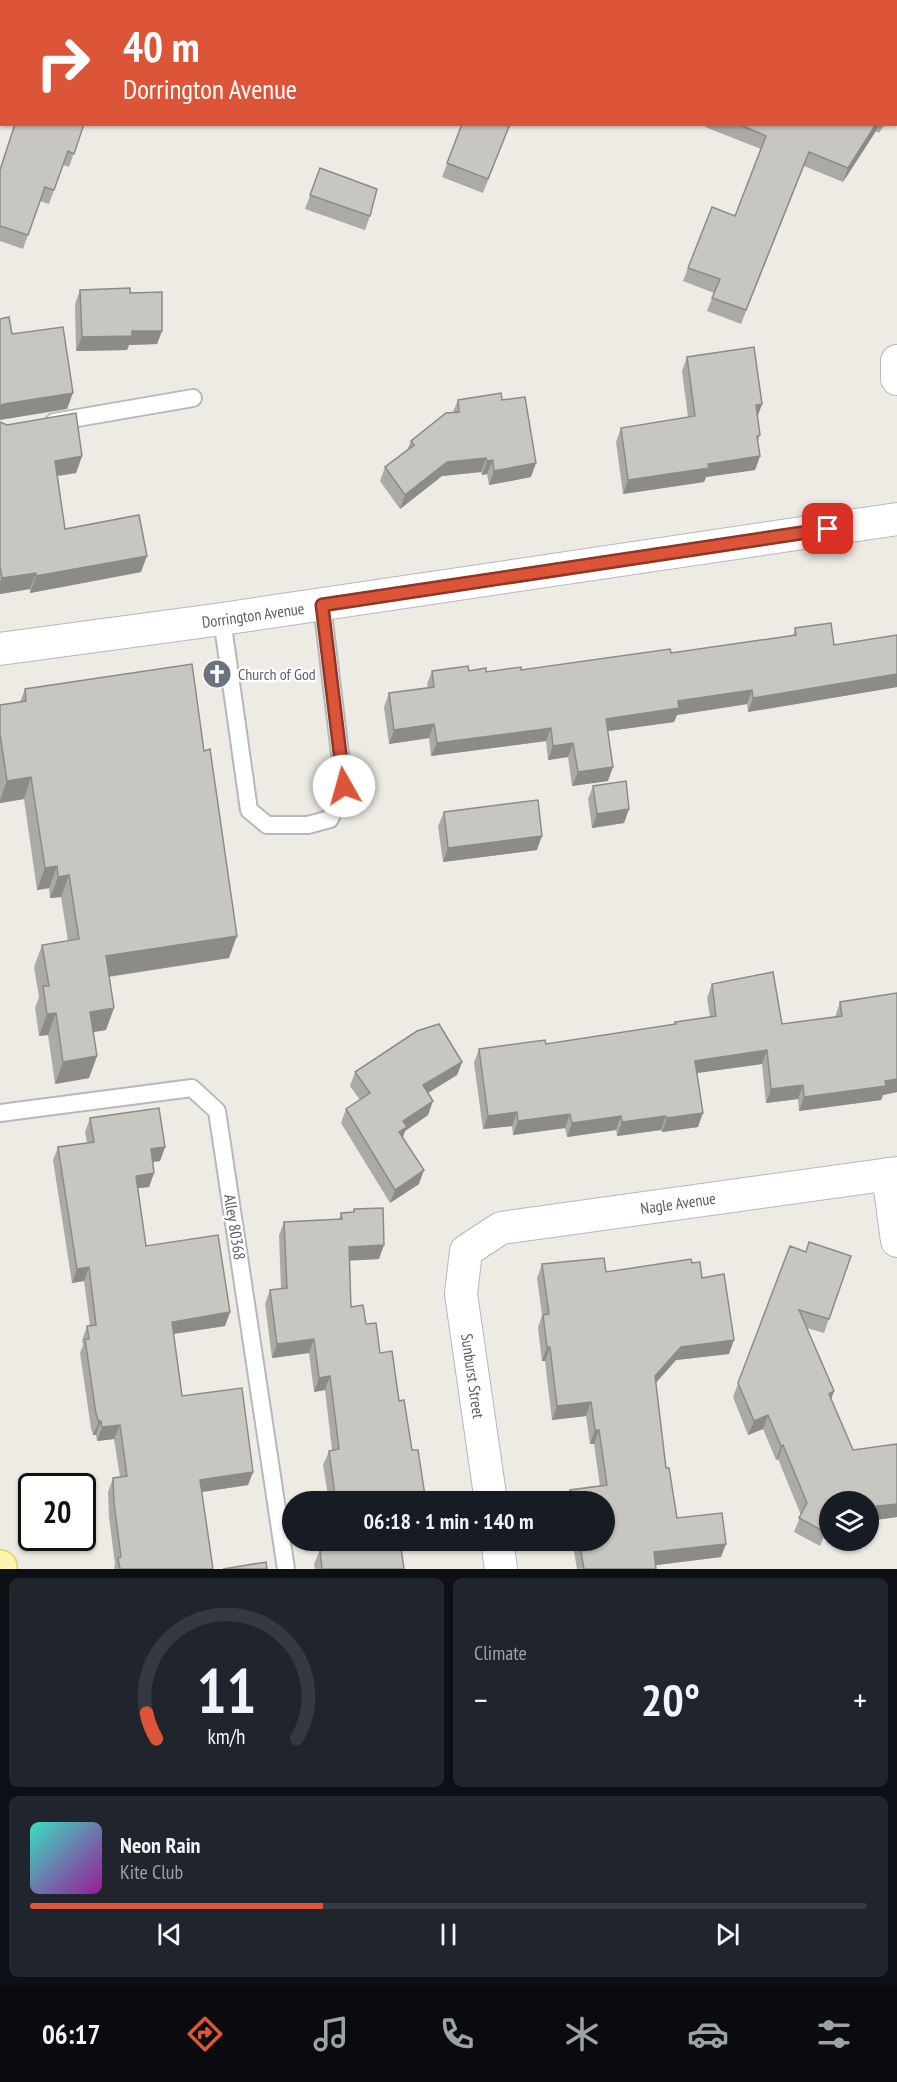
<!DOCTYPE html>
<meta charset="utf-8">
<style>
:root{--surface:#171b24;--page:#20242c;--text:#f1f3f6;--muted:#9ea1a6;--line:#363941;--accent:#dc5539}
body{margin:0;font-family:"PT Sans Narrow",sans-serif;background:var(--page);color:var(--text);height:100vh;display:flex;flex-direction:column;font-size:22px;white-space:nowrap}
*{box-sizing:border-box;margin:0}
p{font-size:20px;color:var(--muted)}
.icon{flex:none;width:33px;height:33px;fill:none;stroke:currentColor;stroke-width:2;stroke-linecap:round;stroke-linejoin:round}
.map{position:relative;height:1569px;overflow:hidden}
.side{display:flex;flex-direction:column;gap:9px;padding:9px;background:#0d0f14;flex:1}
.side>*{flex:none}
.guide{position:absolute;left:0px;top:0px;width:897px;height:126px;box-shadow:0 2px 4px #0004;background:#dc5539;color:#fff;overflow:hidden}
.fabs{position:absolute;left:819px;top:1491px;display:grid;gap:12px}
.fabs a{display:grid;place-items:center;width:60px;height:60px;border-radius:50%;background:var(--surface);box-shadow:0 2px 4px #0004;font-size:30px}
.speed{position:absolute;left:18px;top:1473px;display:flex;gap:12px;font-size:30px;font-weight:700;text-align:center}
.speed>*{display:grid;place-content:center;width:78px;height:78px;border-radius:50%;background:var(--surface);box-shadow:0 2px 4px #0004;line-height:1}
.speed .limit{border:3px solid #111;border-radius:9px;background:#fff;color:#111}
.pin{position:absolute;display:grid;place-items:center;width:51px;height:51px;color:#fff;margin:-26px;border-radius:12px;box-shadow:0 3px 9px #0006}
.me{position:absolute;width:66px;margin:-33px;rotate:353deg;stroke-linejoin:round;filter:drop-shadow(0 0 4px #0008)}
.turn{display:flex;align-items:center;gap:21px;height:126px;padding:0 24px;font-size:27px}
.turn .icon{width:78px;height:78px;stroke-width:2.5}
.turn b{display:block;font-size:42px;line-height:51px}
.big{font-size:45px;font-weight:800;line-height:1.1}
.side .tile{flex:1;display:flex;flex-direction:column;justify-content:center;gap:9px;min-width:0;padding:0 21px;border-radius:9px;background:var(--page)}
.side .dial{align-items:center;gap:0}
.dial svg{height:156px;overflow:visible;fill:none;stroke:var(--line);stroke-width:7;stroke-linecap:round;text-anchor:middle}
.dial text{fill:var(--text);stroke:none}
.song{display:flex;align-items:center;gap:18px}
.cover{width:72px;height:72px;border-radius:9px;background:linear-gradient(135deg,hsl(170 70% 55%),hsl(300 70% 35%))}
.played{height:6px;border-radius:3px;background:linear-gradient(90deg,var(--accent) 35%,var(--line) 35%)}
.keys{display:flex;justify-content:space-around;direction:ltr}
.heat{display:flex;justify-content:space-between;align-items:center;font-size:33px;direction:ltr}
.side .tiles{flex:1;display:grid;gap:9px;grid-template-columns:1fr 1fr}
.tile:last-child{grid-column:span 2}
.trip{position:absolute;left:282px;top:1491px;width:333px;height:60px;border-radius:30px;background:var(--surface);box-shadow:0 2px 4px #0004;font-weight:800;line-height:60px;text-align:center}
.dock{display:flex;height:96px;justify-content:space-around;align-items:center;background:#090b0e;color:var(--muted)}
.dock .icon{width:42px;height:42px}
.dock .active{color:var(--accent)}
.dock b{font-size:27px;color:var(--text)}
.map>svg:first-child{display:block}
.lines{fill:none;stroke-linecap:round;stroke-linejoin:round}
.lane-casing{stroke:#b5b8bc;stroke-width:20}
.street-casing{stroke:#b5b8bc;stroke-width:34}
.primary-casing{stroke:#e7ce62;stroke-width:36}
.lane{stroke:#fff;stroke-width:16}
.street{stroke:#fff;stroke-width:32}
.primary{stroke:#f9f4ac;stroke-width:33}
.wall{fill:#acaaa5}
.shaded-wall{fill:#8c8b86}
.building{fill:#c8c6c0;stroke:#8c8b86;stroke-width:1.5}
.route-casing{stroke:#8f3725;stroke-width:15}
.route{stroke:#dc5539;stroke-width:10}
.labels{text-anchor:middle;dominant-baseline:central;stroke-width:4.5;stroke-linejoin:round;paint-order:stroke}
.street-label{font-size:16px;fill:#5b5e62;stroke:#fff}
.worship-label{font-size:16px;fill:#5b616d;stroke:#fff;text-anchor:start}
</style>
<div class="map">
<svg width="897" height="1569" viewBox="0 0 897 1569">
<rect width="100%" height="100%" fill="#edebe3"/>
<g class="lines">
<g class="lane-casing">
<g id="lane">
<polyline points="54,422 193,398"/>
<polyline points="222,619 249,810 267,825 308,825 330,819 344,786 322,605"/>
<polyline points="0,1113 192,1088 217,1111 286,1569"/>
</g>
</g>
<g class="street-casing">
<g id="street">
<polyline points="897,361 897,379"/>
<polyline points="0,649 222,619 897,519"/>
<polyline points="888,1174 897,1241"/>
<polyline points="491,1502 461,1294 466,1251 501,1228 897,1173"/>
<polyline points="497,1540 501,1569"/>
</g>
</g>
<g class="primary-casing">
<polyline id="primary" points="0,1567 0,1569"/>
</g>
<use href="#lane" class="lane"/>
<use href="#street" class="street"/>
<use href="#primary" class="primary"/>
</g>
<g class="wall">
<polygon points="84,124 69,167 63,165 49,204 40,201 23,249 0,241 0,169"/>
<polygon points="462,124 510,124 483,193 442,177"/>
<polygon points="706,124 885,124 879,133 876,131 843,182 804,166 741,324 707,311 714,293 683,281 688,268 735,216 761,149 705,127"/>
<polygon points="320,168 370,216 365,230 305,209"/>
<polygon points="80,290 130,293 162,331 157,344 129,345 127,350 76,351 75,304"/>
<polygon points="687,357 762,404 757,417 760,435 758,441 760,456 755,470 706,477 704,482 623,494 616,442 621,428 688,417 682,371"/>
<polygon points="458,400 502,400 531,477 489,485 487,474 482,475 481,472 442,476 400,509 380,481 385,467 407,450 411,441 453,412"/>
<polygon points="0,422 82,456 76,473 58,476 65,529 141,572 30,593 30,589 0,594"/>
<polygon points="795,628 834,645 897,635 897,687 748,712 747,704 677,715 674,722 608,731 608,781 572,786 568,757 548,760 546,741 431,756 429,738 389,744 384,707 389,693 428,688 427,684 432,671 469,671 486,672 521,670 671,653 793,636"/>
<polygon points="25,689 229,958 109,977 106,1030 93,1032 97,1056 89,1078 55,1084 48,1035 39,1036 35,1008 39,997 34,967 42,945 68,941 61,897 50,898 49,888 37,890 24,799 0,803 0,705 20,702"/>
<polygon points="593,786 629,809 624,823 592,828 588,799"/>
<polygon points="444,812 537,850 443,862 438,826"/>
<polygon points="712,984 782,1024 835,1017 840,1002 897,993 897,1092 883,1095 881,1100 799,1111 798,1099 766,1103 762,1064 697,1073 698,1127 662,1132 661,1130 617,1136 616,1130 567,1137 565,1128 513,1135 512,1126 483,1129 474,1063 479,1049 546,1044 674,1024 675,1022 710,1017 707,998"/>
<polygon points="462,1062 457,1075 428,1093 428,1115 405,1131 403,1138 419,1184 390,1203 341,1123 346,1109 360,1100 350,1086 355,1072"/>
<polygon points="90,1118 165,1147 160,1161 153,1162 154,1173 149,1187 138,1188 146,1246 230,1312 225,1326 173,1334 182,1396 253,1472 248,1485 202,1492 213,1569 114,1569 115,1564 109,1517 108,1492 113,1478 120,1477 114,1439 97,1441 96,1435 93,1435 91,1428 80,1353 83,1345 82,1340 87,1326 90,1326 84,1281 72,1283 53,1160 58,1147 87,1143 85,1132"/>
<polygon points="354,1209 379,1259 350,1260 351,1307 366,1324 380,1353 399,1401 426,1502 329,1502 323,1465 329,1451 332,1450 325,1390 314,1392 309,1353 272,1358 265,1304 270,1290 281,1289 279,1235 284,1222 339,1219 341,1213 353,1212"/>
<polygon points="790,1246 806,1252 851,1256 824,1333 807,1328 834,1391 831,1399 853,1450 897,1444 897,1517 868,1521 868,1502 830,1502 830,1539 824,1536 820,1546 794,1532 801,1515 778,1459 776,1460 763,1429 748,1435 733,1397"/>
<polygon points="692,1263 702,1278 729,1354 676,1360 656,1383 666,1468 677,1518 721,1557 656,1565 656,1569 577,1569 572,1540 604,1540 604,1502 566,1502 570,1490 600,1486 594,1444 590,1444 586,1416 552,1420 545,1361 542,1361 538,1328 542,1315 537,1278 542,1264 606,1272"/>
<polygon points="331,1540 426,1540 425,1543 401,1547 404,1569 315,1569 314,1564 320,1550 331,1548"/>
<polygon points="831,1540 849,1540 845,1548"/>
</g>
<g class="shaded-wall">
<polygon points="876,124 878,124 876,131 843,182 848,168"/>
<polygon points="132,331 162,331 157,344 129,345 127,350 76,351 82,337"/>
<polygon points="73,393 67,409 0,420 0,406 4,404"/>
<polygon points="762,404 757,418 756,405"/>
<polygon points="82,456 76,473 49,477 55,461"/>
<polygon points="760,456 755,470 706,477 704,482 623,494 628,480 708,464"/>
<polygon points="486,458 481,472 442,476 400,509 405,495 447,462"/>
<polygon points="493,460 487,474 482,475 487,461"/>
<polygon points="536,463 531,477 489,485 494,471"/>
<polygon points="147,556 141,572 30,593 36,576"/>
<polygon points="36,573 30,589 0,594 0,582 2,578"/>
<polygon points="897,674 897,687 748,712 753,698"/>
<polygon points="752,690 747,704 677,715 674,722 601,732 606,719 678,701"/>
<polygon points="434,724 429,738 389,744 394,730"/>
<polygon points="551,728 546,741 431,756 437,743"/>
<polygon points="573,743 568,757 548,760 553,746"/>
<polygon points="613,767 608,781 572,786 578,772"/>
<polygon points="31,777 24,799 0,803 0,800 7,781"/>
<polygon points="629,809 624,823 592,828 597,814"/>
<polygon points="542,836 537,850 443,862 448,848"/>
<polygon points="57,866 49,888 37,890 45,868"/>
<polygon points="69,875 61,897 50,898 58,877"/>
<polygon points="237,936 229,958 98,978 106,956"/>
<polygon points="114,1008 106,1030 82,1034 90,1012"/>
<polygon points="56,1013 48,1035 39,1036 47,1014"/>
<polygon points="767,1050 762,1064 690,1074 695,1061"/>
<polygon points="97,1056 89,1078 55,1084 63,1062"/>
<polygon points="462,1062 457,1075 418,1099 423,1085"/>
<polygon points="897,1079 897,1092 883,1095 881,1100 799,1111 804,1097"/>
<polygon points="803,1085 798,1099 766,1103 771,1089"/>
<polygon points="433,1101 428,1115 405,1131 401,1141 394,1146 403,1121"/>
<polygon points="517,1112 512,1126 483,1129 488,1116"/>
<polygon points="703,1113 698,1127 662,1132 667,1118"/>
<polygon points="570,1114 565,1128 513,1135 518,1121"/>
<polygon points="621,1116 616,1130 567,1137 572,1123"/>
<polygon points="666,1116 661,1130 617,1136 622,1122"/>
<polygon points="165,1147 160,1161 146,1163 151,1149"/>
<polygon points="424,1170 419,1184 390,1203 395,1190"/>
<polygon points="154,1173 149,1187 131,1189 136,1176"/>
<polygon points="384,1245 379,1259 344,1261 349,1247"/>
<polygon points="89,1267 84,1281 72,1283 77,1269"/>
<polygon points="230,1312 225,1326 166,1335 172,1322"/>
<polygon points="314,1339 309,1353 272,1358 277,1344"/>
<polygon points="734,1340 729,1354 676,1360 650,1389 655,1376 681,1347"/>
<polygon points="547,1347 550,1347 545,1361 542,1361"/>
<polygon points="330,1376 325,1390 314,1392 319,1378"/>
<polygon points="834,1391 829,1405 829,1394"/>
<polygon points="591,1402 586,1416 552,1420 557,1406"/>
<polygon points="768,1415 763,1429 748,1435 754,1421"/>
<polygon points="101,1421 96,1435 93,1435 99,1422"/>
<polygon points="120,1425 114,1439 97,1441 102,1427"/>
<polygon points="595,1430 599,1430 594,1444 590,1444"/>
<polygon points="783,1445 778,1459 776,1460 781,1446"/>
<polygon points="253,1472 248,1485 195,1493 200,1480"/>
<polygon points="897,1504 897,1517 868,1521 868,1507"/>
<polygon points="396,1540 426,1540 425,1543 394,1548"/>
<polygon points="726,1544 721,1557 649,1566 654,1552"/>
</g>
<g class="building">
<polygon points="111,0 198,0 197,2 110,2"/>
<polygon points="896,42 897,43 897,100 896,102"/>
<polygon points="15,124 84,124 74,154 68,151 54,190 45,187 28,235 0,226 0,170"/>
<polygon points="462,124 510,124 488,179 447,163"/>
<polygon points="738,124 876,124 848,168 809,152 746,310 712,298 720,279 688,268 712,207 735,216 766,136"/>
<polygon points="320,168 377,189 370,216 310,195"/>
<polygon points="130,288 130,293 162,292 162,331 132,331 132,336 82,337 80,290"/>
<polygon points="9,317 12,334 63,327 73,393 4,404 0,406 0,319"/>
<polygon points="754,347 762,404 756,405 760,435 757,436 760,456 708,464 709,468 628,480 621,428 695,416 687,357"/>
<polygon points="501,393 502,400 525,397 536,463 494,471 493,460 487,461 486,458 447,462 405,495 385,467 414,445 411,441 446,413 459,412 458,400"/>
<polygon points="76,413 82,456 55,461 65,529 139,515 147,556 36,576 36,573 2,578 0,567 0,422 7,425"/>
<polygon points="831,623 834,645 897,635 897,674 753,698 752,690 678,701 679,708 606,719 613,767 578,772 573,743 553,746 551,728 437,743 434,724 394,730 389,693 434,687 432,671 468,666 469,671 486,668 486,672 521,667 521,670 670,649 671,653 796,635 795,628"/>
<polygon points="192,664 204,751 210,749 237,936 106,956 114,1008 90,1012 97,1056 63,1062 56,1013 47,1014 43,986 49,986 42,945 79,939 69,875 58,877 57,866 45,868 31,777 7,781 0,734 0,705 26,701 25,689"/>
<polygon points="626,781 629,809 597,814 593,786"/>
<polygon points="538,800 542,836 448,848 444,812"/>
<polygon points="773,972 782,1024 842,1016 840,1002 897,993 897,1079 885,1081 886,1086 804,1097 803,1085 771,1089 767,1050 695,1061 703,1113 667,1118 666,1116 622,1122 621,1116 572,1123 570,1114 518,1121 517,1112 488,1116 479,1049 545,1040 546,1044 676,1024 675,1022 716,1016 712,984"/>
<polygon points="439,1024 462,1062 423,1085 433,1101 403,1121 407,1127 399,1132 424,1170 395,1190 346,1109 370,1093 355,1072 417,1031"/>
<polygon points="159,1108 165,1147 151,1149 154,1173 136,1176 146,1246 218,1235 230,1312 172,1322 182,1396 242,1388 253,1472 200,1480 213,1569 120,1569 118,1558 121,1557 114,1503 113,1478 127,1476 120,1425 102,1427 101,1421 99,1422 96,1414 85,1339 89,1339 87,1326 96,1325 89,1267 77,1269 58,1147 94,1142 90,1118"/>
<polygon points="383,1208 384,1245 349,1247 351,1307 363,1305 366,1324 376,1323 380,1353 392,1351 399,1401 404,1400 412,1450 418,1450 426,1502 336,1502 329,1451 339,1449 330,1376 319,1378 314,1339 277,1344 270,1290 287,1288 284,1222 342,1219 341,1213 354,1212 354,1209"/>
<polygon points="809,1242 851,1256 829,1319 799,1310 834,1391 829,1394 853,1450 897,1444 897,1504 868,1507 868,1502 830,1502 830,1523 828,1522 825,1532 799,1518 807,1503 783,1445 781,1446 768,1415 754,1421 738,1383 790,1246 806,1252"/>
<polygon points="604,1258 606,1272 691,1259 692,1263 700,1262 702,1278 724,1274 734,1340 681,1347 655,1376 666,1468 669,1468 677,1518 722,1513 726,1544 654,1552 656,1569 584,1569 579,1540 604,1540 604,1502 571,1502 570,1490 607,1485 599,1430 595,1430 591,1402 557,1406 550,1347 547,1347 543,1315 549,1314 542,1264"/>
<polygon points="337,1540 400,1540 404,1569 322,1569 320,1550 338,1547"/>
<polygon points="266,1562 267,1569 223,1569"/>
</g>
<g class="lines">
<g class="route-casing">
<polyline id="route" points="344,786 322,605 828,529"/>
</g>
<use href="#route" class="route"/>
</g>
<defs>
<g id="church-disc" transform="scale(1.5)"><circle r="9.5" fill="#6b7280" stroke="#fff"/><path d="M-1.2-6h2.4v3.5h3.3v2.4h-3.3V6h-2.4V-.1h-3.3v-2.4h3.3Z" fill="#fff"/></g>
</defs>
<g fill-rule="evenodd">
<use href="#church-disc" x="217" y="674"/>
</g>
<g class="labels">
<g class="street-label">
<text transform="translate(253 615) rotate(-8)">Dorrington Avenue</text>
<text transform="translate(678 1203) rotate(-8)">Nagle Avenue</text>
<text transform="translate(235 1227) rotate(81)">Alley 80368</text>
<text transform="translate(473 1376) rotate(82)">Sunburst Street</text>
</g>
<g class="worship-label">
<text x="238" y="674">Church of God</text>
</g>
</g>
</svg>
<div class="fabs">
<a><svg class="icon" aria-label="layers" viewBox="0 0 24 24"><path d="M12 4l9 5-9 5-9-5zM3 14l9 5 9-5"/></svg></a>
</div>
<div class="speed"><div class="limit">20</div></div>
<div class="pin" style="left:828px;top:529px;background:#d93025"><svg class="icon" aria-label="arrive" viewBox="0 0 24 24"><path d="M6 21V4h12l-3 4 3 4H6"/></svg></div>
<svg class="me" style="left:344px;top:786px" viewBox="-20 -20 40 40"><circle r="19" fill="#fff"/><path d="M0-13L10 11 0 6-10 11z" fill="#dc5539"/></svg>
<div class="trip">06:18 · 1 min · 140 m</div>
<div class="guide">
<div class="turn"><svg class="icon" aria-label="right" viewBox="0 0 24 24"><path d="M7 20v-9h11M14 6l5 5-5 5"/></svg><div><b>40 m</b>Dorrington Avenue</div></div>
</div>
</div>
<section class="side">
<div class="tiles">
<div class="tile dial"><svg viewBox="0 0 100 80">
<path d="M14 69A42 42 0 1 1 86 69"/>
<path d="M14 69A42 42 0 0 1 9 56" stroke="#dc5539"/>
<text x="50" y="56" font-size="32" font-weight="700">11</text>
<text x="50" y="72" font-size="11">km/h</text>
</svg></div>
<div class="tile"><p>Climate</p>
<div class="heat"><a>−</a><b class="big">20°</b><a>+</a></div>
</div>
<div class="tile">
<div class="song"><i class="cover"></i><div><b>Neon Rain</b><p>Kite Club</p></div></div>
<div class="played"></div>
<div class="keys"><svg class="icon" aria-label="previous" viewBox="0 0 24 24"><path d="M18 5L8 12l10 7zM5 5v14"/></svg><svg class="icon" aria-label="pause" viewBox="0 0 24 24"><path d="M8 5v14M16 5v14"/></svg><svg class="icon" aria-label="next" viewBox="0 0 24 24"><path d="M6 5l10 7-10 7zM19 5v14"/></svg></div>
</div>
</div>
</section>
<nav class="dock">
<b>06:17</b>
<svg class="icon active" aria-label="directions" viewBox="0 0 24 24"><path d="M12 3l9 9-9 9-9-9zM9 14v-3h6M13 9l2 2-2 2"/></svg>
<svg class="icon" aria-label="music" viewBox="0 0 24 24"><path d="M9 18V5l10-2v13"/><circle cx="6" cy="18" r="3"/><circle cx="16" cy="16" r="3"/></svg>
<svg class="icon" aria-label="phone" viewBox="0 0 24 24"><path d="M5 4h4l2 5-3 2q2 4 5 5l2-3 5 2v4C11 20 4 13 5 4z"/></svg>
<svg class="icon" aria-label="climate" viewBox="0 0 24 24"><path d="M12 3v18M4 7l16 10M4 17L20 7"/></svg>
<svg class="icon" aria-label="car" viewBox="0 0 24 24"><path d="M5 17H2v-5l4-1 3-4h7l3 4 3 1v5h-3M9 17h6M6 11h13"/><circle cx="7" cy="17" r="2"/><circle cx="17" cy="17" r="2"/></svg>
<svg class="icon" aria-label="filters" viewBox="0 0 24 24"><path d="M4 7h16M4 17h16"/><circle cx="9" cy="7" r="2"/><circle cx="15" cy="17" r="2"/></svg>
</nav>
